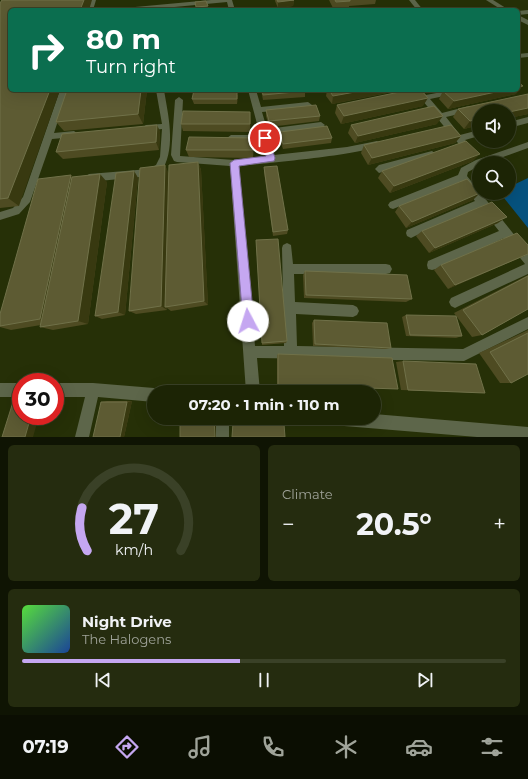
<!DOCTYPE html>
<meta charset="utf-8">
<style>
:root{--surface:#1c2405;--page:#252c0f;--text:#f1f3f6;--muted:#a0a49a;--line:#3a4127;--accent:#c5a7f1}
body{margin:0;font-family:Montserrat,sans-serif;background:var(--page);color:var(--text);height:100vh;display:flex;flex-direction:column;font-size:15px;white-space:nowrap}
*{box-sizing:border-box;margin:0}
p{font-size:13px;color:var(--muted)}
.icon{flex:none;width:22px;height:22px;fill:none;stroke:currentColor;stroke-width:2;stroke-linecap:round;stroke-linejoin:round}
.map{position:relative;height:437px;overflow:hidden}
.panel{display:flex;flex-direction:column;gap:8px;padding:8px;background:#0f1403;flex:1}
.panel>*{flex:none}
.guide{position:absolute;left:8px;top:8px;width:512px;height:84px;border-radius:6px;box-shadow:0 4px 16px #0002,0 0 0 1px var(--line);background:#0b6e4f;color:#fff;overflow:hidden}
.tools{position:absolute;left:472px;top:104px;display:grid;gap:8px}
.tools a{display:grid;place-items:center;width:44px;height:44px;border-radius:50%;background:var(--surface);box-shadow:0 4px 16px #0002,0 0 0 1px var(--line);font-size:20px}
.speed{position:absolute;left:12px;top:373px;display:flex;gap:8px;font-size:20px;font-weight:700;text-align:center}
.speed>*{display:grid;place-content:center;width:52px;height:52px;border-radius:50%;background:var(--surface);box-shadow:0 4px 16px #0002,0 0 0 1px var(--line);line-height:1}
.speed .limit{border:6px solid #d22;background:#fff;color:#111}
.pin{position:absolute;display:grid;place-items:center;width:34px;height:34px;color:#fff;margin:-17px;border:2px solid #fff;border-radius:50%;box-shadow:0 1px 4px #0007}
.me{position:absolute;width:44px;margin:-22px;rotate:355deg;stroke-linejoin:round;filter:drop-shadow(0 0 3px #0008)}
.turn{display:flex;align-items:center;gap:14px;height:84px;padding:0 12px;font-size:18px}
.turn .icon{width:52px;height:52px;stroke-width:2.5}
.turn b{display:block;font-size:28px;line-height:34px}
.big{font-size:30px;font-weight:700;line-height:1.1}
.panel .card{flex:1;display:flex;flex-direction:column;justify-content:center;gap:6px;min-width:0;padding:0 14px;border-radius:6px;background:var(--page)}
.panel .dial{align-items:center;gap:0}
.dial svg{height:104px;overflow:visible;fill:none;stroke:var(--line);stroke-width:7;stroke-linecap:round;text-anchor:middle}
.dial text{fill:var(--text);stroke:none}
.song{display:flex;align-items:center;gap:12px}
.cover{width:48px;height:48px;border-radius:6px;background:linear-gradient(135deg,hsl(110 70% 55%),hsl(220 70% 35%))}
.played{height:4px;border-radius:2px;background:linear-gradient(90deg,var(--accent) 45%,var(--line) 45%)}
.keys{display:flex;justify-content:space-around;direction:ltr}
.heat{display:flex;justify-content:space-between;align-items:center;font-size:22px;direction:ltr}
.panel .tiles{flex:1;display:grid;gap:8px;grid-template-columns:1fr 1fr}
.card:last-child{grid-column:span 2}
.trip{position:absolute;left:147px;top:385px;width:234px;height:40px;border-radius:20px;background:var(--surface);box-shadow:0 4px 16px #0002,0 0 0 1px var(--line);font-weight:700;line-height:40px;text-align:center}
.tabs{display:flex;height:64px;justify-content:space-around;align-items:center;background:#0b0e02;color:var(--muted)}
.tabs .icon{width:28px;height:28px}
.tabs .on{color:var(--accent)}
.tabs b{font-size:18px;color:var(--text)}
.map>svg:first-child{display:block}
.water{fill:#06527e}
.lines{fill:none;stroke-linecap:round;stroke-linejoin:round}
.minor{fill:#5d664a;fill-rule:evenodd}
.wall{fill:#4e4b22}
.shaded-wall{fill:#383910}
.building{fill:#5d5b33;stroke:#707149}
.route{fill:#c5a7f1;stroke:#806d9d}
</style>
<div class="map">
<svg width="528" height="437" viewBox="0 0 528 437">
<rect width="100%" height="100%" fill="#263007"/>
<polygon class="water" points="528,178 528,228 500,193 509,193 509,187"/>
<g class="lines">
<g class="minor">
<polygon points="90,0 96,0 93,10 87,10"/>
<polygon points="211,0 232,0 235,10 229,10 227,2 143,10 132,9 135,7"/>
<polygon points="409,0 415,0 423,10 417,10"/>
<polygon points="486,0 493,0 509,10 502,10"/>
<polygon points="528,10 528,14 518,15 518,11"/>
<polygon points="518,15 528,20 528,25 518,20"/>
<polygon points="528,53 528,57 518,58 518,54"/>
<polygon points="60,90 68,90 54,133 74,131 78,134 74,137 52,139 30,202 19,214 0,220 0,212 13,208 23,197"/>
<path d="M156,90h8c4,25 12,55 -1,79l-13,7 -61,6 -3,-1 -2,-3 5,-4 60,-5 7,-4 4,-8 2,-28 -16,2 -4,-3 4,-3 16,-1z"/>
<path d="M248,90h8l5,17 47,-5 4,3 -4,3 -46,4 5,17 54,-7 4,3 -4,3 -53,6 6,21 73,-8 30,-6 4,3c-7,10 -123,20 -142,22l16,180h29l-2,-98 1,-3 4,-2 4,2 2,19h93l4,1 2,4 -2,4 -4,1h-92l1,28 58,3 4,2 2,4 -2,4 -4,2 -57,-3 1,32 166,3 65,-32v12l-64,32 -207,-3 3,34h-14l-16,-226 -53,-4 -3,-1 -3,-6 4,-55 4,-3 4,3 -3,56 54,4 32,-4 -4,-15h-31l-4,-3 4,-3h29z"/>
<polygon points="412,90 421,90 426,95 452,90 467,90 463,92 430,99 442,113 469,106 472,107 472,111 446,117 460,135 479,130 479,136 465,140 475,153 474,155 468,155 422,100"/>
<polygon points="528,117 528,123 509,128 509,122"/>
<polygon points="528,142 528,148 486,163 479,163 479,166 468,172 467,176 528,252 528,274 459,306 455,308 451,306 449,302 451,298 525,264 504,238 436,269 432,270 428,269 427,265 428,261 499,231 480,207 415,236 411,238 407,236 406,233 407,230 475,201 460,182 393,209 390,208 388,205 390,202 458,175 461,168 476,160"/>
<polygon points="432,151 436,154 435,156 379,173 375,169 379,165"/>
<rect x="0" y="383" width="21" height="14"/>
<polygon points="55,383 93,383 154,388 160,392 154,392 154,402 98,397 89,437 75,437 85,397 55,397"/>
<polygon points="374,414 528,427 528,437 477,437 332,425 327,423 325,418 374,418"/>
<rect x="215" y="418" width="14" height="19"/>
</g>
</g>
<g class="wall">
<polygon points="275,0 294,0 293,6 278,8 275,1"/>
<polygon points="329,0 376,0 375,4 349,6 349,8 334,10"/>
<polygon points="206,1 208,8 197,9 195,2"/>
<polygon points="0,3 19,206 0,208"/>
<polygon points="147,90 143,124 64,131 56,122"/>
<polygon points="261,90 305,90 305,97 263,100"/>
<polygon points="327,90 402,90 332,104 326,96"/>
<polygon points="443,91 516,94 448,109 439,99"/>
<polygon points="528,94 528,114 509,118 509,111 479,111 479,125 464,129 453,117 458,109"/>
<polygon points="238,95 237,104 194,104 192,99"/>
<polygon points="337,105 423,106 341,124 335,113"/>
<polygon points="266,110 320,116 319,121 269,127 266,116"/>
<polygon points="250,112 250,132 183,131 181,124"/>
<polygon points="437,124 355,143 348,133 351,125"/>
<polygon points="157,125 160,132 159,150 63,159 56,152"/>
<polygon points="280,132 332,138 331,143 283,149 279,137"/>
<polygon points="461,136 455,143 368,165 361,153 364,145"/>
<polygon points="254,145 253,158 189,157 186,150"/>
<polygon points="473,161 390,193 378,178 382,171"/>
<polygon points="198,162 201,170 208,305 171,311 167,308 167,310 136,314 129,311 165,165 168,173"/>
<polygon points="264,167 288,230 287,234 273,236 264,172"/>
<polygon points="134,171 138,178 125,315 102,319 95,316"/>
<polygon points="72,177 107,182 88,324 53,330 40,327 41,325 11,330 0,327 0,314"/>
<polygon points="473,200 406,228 395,212 399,206"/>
<polygon points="498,223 429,253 416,236 422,231"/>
<polygon points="256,240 287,341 286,343 262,345"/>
<polygon points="524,256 448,289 434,270 441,265"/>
<polygon points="305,271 412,299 406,302 304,298 303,275"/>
<polygon points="528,275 528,309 482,335 472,337 454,313"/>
<polygon points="406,315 462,336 456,338 406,336 402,317"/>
<polygon points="314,320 391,348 386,349 313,346 312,323"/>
<polygon points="528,330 528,374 511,383 500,383 479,353"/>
<polygon points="278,354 398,389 277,385 277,355"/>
<polygon points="403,361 485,393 401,390 396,362"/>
<polygon points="107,401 132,401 124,437 101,402"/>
<polygon points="235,421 283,422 284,424 233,423"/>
</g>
<g class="shaded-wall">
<polygon points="84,0 92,0 89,10 80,10"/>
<polygon points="294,0 293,6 278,8 278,2"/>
<polygon points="523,86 516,94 448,109 454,101 505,90 518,90 518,87"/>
<polygon points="50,90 60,90 19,206 8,198"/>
<polygon points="141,90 147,90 143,124 138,114"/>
<polygon points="238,90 238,95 237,104 237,99"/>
<polygon points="366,90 402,90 332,104 333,96"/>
<polygon points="428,98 423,106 341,124 344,116"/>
<polygon points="528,108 528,114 509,118 509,112"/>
<polygon points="250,112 251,120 250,132"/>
<polygon points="443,116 437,124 355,143 358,136"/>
<polygon points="479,119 479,125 464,129 470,121"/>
<polygon points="157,125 160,132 159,150 156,142"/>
<polygon points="461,136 455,143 368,165 372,158"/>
<polygon points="480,154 473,161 390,193 394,186"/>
<polygon points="198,162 201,170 208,305 204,301"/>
<polygon points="165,165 169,174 165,307 167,308 167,310 161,306"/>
<polygon points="134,171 138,178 125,315 118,312"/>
<polygon points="100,174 107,182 88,324 78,321"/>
<polygon points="71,175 79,184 52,323 40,319"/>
<polygon points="480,193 473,200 406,228 412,222"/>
<polygon points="507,217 498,223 429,253 435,248"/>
<polygon points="528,254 524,256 448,289 455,285"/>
<polygon points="132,401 124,437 120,437 127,402"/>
<polygon points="31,416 39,416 33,437 25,437"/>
<polygon points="214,418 216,418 216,437 215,437"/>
</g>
<g class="building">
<polygon points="2,0 84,0 80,10 10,10 10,90 50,90 8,198 0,199 0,3"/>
<polygon points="277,0 294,0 278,2"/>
<polygon points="335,0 350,0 350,1 336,2"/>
<polygon points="206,1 208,6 196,7 195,2"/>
<polygon points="209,8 209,10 195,10 195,9"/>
<polygon points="518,82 523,86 518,87"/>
<polygon points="67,90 141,90 138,114 56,122"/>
<polygon points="194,90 237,90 237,99 192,99"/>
<polygon points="262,90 305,90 305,91 263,95"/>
<polygon points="329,90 366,90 333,96"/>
<polygon points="409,90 421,90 428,98 344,116 337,105"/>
<polygon points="448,90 505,90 454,101 443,91"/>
<polygon points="528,94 528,108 509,112 509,111 479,111 479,119 470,121 458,109"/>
<polygon points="316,105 320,116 269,121 266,110"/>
<polygon points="434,106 443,116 358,136 351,125"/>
<polygon points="183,111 250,112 250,124 181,124"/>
<polygon points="157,125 156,142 56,152 62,134"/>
<polygon points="451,125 461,136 372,158 364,145"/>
<polygon points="327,126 332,138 283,144 280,132"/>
<polygon points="189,137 254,138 253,150 186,150"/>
<polygon points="466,141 480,154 394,186 382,171"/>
<polygon points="198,162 204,301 165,307 169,165"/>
<polygon points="165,165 161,306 129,311 140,168"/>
<polygon points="277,166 288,230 273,232 264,167"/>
<polygon points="134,171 118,312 95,316 116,173"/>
<polygon points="100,174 78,321 40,327 72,177"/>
<polygon points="71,175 40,319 0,326 0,314 38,179"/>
<polygon points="467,179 479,192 479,193 480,193 412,222 399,206"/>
<polygon points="492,202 507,217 435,248 422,231"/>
<polygon points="517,233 528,245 528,254 455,285 441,265"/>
<polygon points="278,239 287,341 262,343 256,240"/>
<polygon points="305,271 407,275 412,299 306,295"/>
<polygon points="528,276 528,309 482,335 463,310"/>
<polygon points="406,315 456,316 462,336 410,335"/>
<polygon points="314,320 387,323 391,348 315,344"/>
<polygon points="528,333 528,374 511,383 490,352"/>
<polygon points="278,354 392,358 398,389 278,385"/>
<polygon points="403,361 476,364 485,393 408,390"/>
<polygon points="13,402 21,402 21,416 31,416 25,437 2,437"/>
<polygon points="101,402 127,402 120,437 93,437"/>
<polygon points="180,418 214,418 215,437 180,437"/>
<polygon points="233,423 284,424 285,437 232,437"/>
</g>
<polygon class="route" points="265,135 269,138 275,158 274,161 239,166 254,321 252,325 248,326 244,325 243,321 230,163 234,160 266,156 261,138"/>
</svg>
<div class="tools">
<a><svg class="icon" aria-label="sound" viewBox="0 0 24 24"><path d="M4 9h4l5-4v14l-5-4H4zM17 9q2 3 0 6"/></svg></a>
<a><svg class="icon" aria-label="search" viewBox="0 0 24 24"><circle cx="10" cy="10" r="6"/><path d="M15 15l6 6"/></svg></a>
</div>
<div class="speed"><div class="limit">30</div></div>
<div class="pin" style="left:265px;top:138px;background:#d93025"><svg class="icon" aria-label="arrive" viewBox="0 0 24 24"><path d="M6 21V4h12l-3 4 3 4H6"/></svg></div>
<svg class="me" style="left:248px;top:321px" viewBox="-20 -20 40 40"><circle r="19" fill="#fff"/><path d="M0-13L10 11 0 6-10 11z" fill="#c5a7f1"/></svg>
<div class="trip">07:20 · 1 min · 110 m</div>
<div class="guide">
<div class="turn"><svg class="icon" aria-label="right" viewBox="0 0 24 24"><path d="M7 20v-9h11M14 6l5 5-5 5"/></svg><div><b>80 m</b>Turn right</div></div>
</div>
</div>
<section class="panel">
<div class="tiles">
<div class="card dial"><svg viewBox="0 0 100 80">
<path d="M14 69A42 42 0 1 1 86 69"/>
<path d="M14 69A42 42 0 0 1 10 36" stroke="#c5a7f1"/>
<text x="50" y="56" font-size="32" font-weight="700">27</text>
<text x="50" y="72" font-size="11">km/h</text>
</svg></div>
<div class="card"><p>Climate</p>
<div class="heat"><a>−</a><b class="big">20.5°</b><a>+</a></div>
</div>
<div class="card">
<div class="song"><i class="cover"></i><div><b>Night Drive</b><p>The Halogens</p></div></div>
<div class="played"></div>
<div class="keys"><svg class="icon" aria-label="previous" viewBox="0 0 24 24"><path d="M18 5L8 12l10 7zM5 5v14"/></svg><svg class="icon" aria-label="pause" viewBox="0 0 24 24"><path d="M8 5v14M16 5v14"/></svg><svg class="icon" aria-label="next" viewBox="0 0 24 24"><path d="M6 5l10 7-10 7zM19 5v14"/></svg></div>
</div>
</div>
</section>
<nav class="tabs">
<b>07:19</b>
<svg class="icon on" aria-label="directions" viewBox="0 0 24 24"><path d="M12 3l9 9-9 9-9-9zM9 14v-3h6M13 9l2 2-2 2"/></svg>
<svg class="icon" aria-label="music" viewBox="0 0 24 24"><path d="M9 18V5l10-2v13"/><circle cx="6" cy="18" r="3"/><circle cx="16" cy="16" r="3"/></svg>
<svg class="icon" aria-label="phone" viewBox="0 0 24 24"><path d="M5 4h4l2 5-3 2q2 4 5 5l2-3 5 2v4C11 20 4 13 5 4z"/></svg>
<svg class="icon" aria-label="climate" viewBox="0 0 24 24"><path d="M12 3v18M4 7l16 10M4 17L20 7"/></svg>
<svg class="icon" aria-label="car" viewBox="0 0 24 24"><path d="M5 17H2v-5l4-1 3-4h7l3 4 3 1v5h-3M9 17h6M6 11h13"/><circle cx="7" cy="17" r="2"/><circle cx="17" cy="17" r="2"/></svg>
<svg class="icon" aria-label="filters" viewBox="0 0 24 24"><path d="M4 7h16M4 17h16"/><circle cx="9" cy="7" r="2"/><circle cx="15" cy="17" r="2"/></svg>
</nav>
